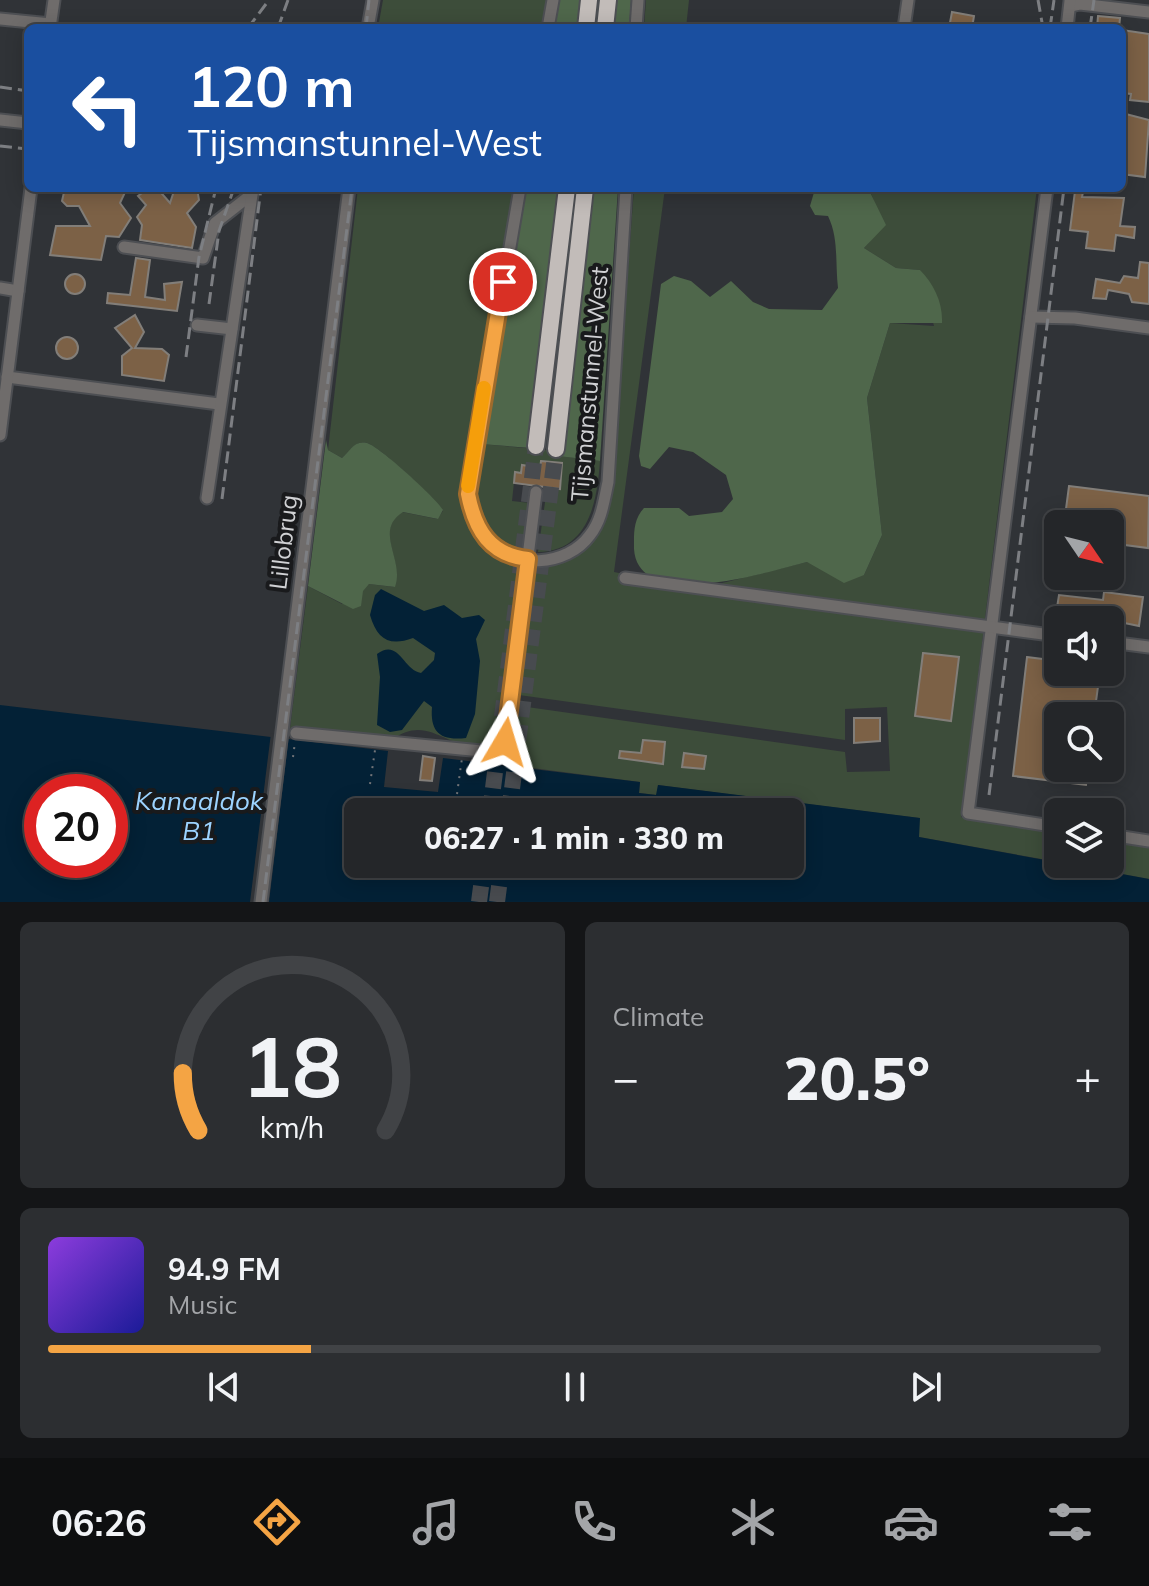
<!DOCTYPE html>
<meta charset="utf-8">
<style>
:root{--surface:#242629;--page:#2c2e31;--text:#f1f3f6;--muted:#a3a5a8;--line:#414346;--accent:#f4a444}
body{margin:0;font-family:Mulish,sans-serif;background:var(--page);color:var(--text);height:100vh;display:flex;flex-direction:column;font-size:30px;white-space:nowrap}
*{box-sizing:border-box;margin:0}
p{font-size:26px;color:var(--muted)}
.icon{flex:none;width:44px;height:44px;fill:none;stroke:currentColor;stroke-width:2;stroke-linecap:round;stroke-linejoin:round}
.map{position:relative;height:902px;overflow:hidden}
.details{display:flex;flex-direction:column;gap:20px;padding:20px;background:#141517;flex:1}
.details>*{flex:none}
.guide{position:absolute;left:24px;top:24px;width:1102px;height:168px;border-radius:12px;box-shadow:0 4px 20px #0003,0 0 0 2px var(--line);background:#1a4fa0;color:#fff;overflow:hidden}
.needle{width:52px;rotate:125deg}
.tools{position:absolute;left:1044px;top:510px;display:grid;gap:16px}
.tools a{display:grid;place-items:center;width:80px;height:80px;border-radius:12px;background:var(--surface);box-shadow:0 4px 20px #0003,0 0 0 2px var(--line);font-size:40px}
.speed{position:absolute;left:24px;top:774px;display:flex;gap:16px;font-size:40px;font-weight:700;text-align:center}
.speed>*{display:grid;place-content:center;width:104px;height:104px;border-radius:50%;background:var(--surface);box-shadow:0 4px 20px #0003,0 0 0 2px var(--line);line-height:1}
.speed .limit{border:12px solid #d22;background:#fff;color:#111}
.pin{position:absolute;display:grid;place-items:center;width:68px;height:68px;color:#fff;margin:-34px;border:4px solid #fff;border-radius:50%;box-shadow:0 2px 8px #0007}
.me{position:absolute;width:88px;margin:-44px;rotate:7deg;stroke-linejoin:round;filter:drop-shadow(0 0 6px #0008)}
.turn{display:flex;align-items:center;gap:28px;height:168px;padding:0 32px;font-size:36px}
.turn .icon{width:104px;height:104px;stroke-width:2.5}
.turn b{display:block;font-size:56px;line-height:68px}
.big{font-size:60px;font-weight:800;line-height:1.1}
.details .tile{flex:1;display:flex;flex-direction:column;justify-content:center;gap:12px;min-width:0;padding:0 28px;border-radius:12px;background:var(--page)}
.details .dial{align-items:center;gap:0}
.dial svg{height:208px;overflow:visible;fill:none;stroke:var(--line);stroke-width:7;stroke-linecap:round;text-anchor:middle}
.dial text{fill:var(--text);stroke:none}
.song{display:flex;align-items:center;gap:24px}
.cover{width:96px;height:96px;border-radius:12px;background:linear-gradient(135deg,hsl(270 70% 55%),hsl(240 70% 35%))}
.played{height:8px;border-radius:4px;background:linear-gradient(90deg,var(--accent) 25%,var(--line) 25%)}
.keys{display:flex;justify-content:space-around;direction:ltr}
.heat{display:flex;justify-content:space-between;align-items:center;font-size:44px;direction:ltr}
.details .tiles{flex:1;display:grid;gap:20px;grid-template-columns:1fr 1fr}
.tile:last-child{grid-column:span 2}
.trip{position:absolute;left:344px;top:798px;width:460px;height:80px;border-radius:12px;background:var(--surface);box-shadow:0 4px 20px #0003,0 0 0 2px var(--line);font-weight:800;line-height:80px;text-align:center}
.dock{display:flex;height:128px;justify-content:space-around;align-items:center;background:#0e0f10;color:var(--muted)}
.dock .icon{width:56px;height:56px}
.dock .on{color:var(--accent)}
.dock b{font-size:36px;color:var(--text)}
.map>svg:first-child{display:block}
.green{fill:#3d4d3a}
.forest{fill:#4f674b}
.water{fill:#032136;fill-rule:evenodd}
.pier{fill:#303337}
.building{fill:#7c6146;stroke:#827e79;stroke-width:2}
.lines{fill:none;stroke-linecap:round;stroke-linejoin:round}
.highway-tunnel{stroke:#484b4f;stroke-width:16;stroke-dasharray:16 8;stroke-linecap:butt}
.minor-casing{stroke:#4d4f53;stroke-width:15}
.highway-casing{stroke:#4d4f53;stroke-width:20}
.path{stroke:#727478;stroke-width:2;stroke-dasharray:2 6;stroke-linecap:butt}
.minor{stroke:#6f6c6b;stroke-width:11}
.highway{stroke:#c2bcb9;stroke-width:16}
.rail{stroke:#7d7f83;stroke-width:3;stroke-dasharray:12 6;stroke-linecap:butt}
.route-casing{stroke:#9f6b2c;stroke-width:20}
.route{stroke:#f4a444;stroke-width:14}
.slow{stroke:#f59e0b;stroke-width:14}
.labels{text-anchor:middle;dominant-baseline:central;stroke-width:8;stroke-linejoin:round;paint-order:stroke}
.street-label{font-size:24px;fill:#d0d1d4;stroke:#191a1c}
.water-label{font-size:26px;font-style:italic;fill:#9cd3ff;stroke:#191a1c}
</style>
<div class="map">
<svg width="1149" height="902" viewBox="0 0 1149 902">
<rect width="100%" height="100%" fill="#303337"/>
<g class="green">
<polygon points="383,0 547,0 543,28 378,28"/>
<polygon points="646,0 689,0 686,28 644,28"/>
<path d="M358,188h157l-52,301c2,27 9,53 35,67 8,5 15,8 21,15l-16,155 -6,13 -9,7c-41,7 -59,-34 -96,-6l-102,-12 18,-142 34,18 27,-20 25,3c11,-28 -21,-56 8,-75l35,7 6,-8c-7,-12 -64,-65 -76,-68 -12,-3 -17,8 -25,15l-14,-8z"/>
<path d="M634,188h31l-51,384 45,9 59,3 89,-22 57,13 18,-40 -15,-137 23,-75 44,3 -14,-56 -24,-2 -32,-20c19,-18 16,-38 4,-60h169l-76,629 97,13v32l-139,-25v-19l-261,-33 -1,10 -18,-2 1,-11 -131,-17 6,-49 12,-9 318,45 2,20 43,-1 -3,-64 -42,2v31l-326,-45 14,-123c8,-6 16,-5 25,-8 31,-9 44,-35 53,-63z"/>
<path d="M481,444l78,7v5l41,5c-3,41 -11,90 -62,91l9,-64 13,1 2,-26 -20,-2 -2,7 -18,-3 -1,8h-6l-3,28 18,2 -5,40 -7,7 -8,1c-40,-28 -35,-64 -29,-107z"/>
<polygon points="1110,836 1149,841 1149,879 1069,864 1110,864"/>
</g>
<g class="forest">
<polygon points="559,0 581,0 577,28 554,28"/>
<polygon points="616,0 631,0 629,28 612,28"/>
<polygon points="526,188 560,188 531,448 481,444"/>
<polygon points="592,188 618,188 600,461 558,456"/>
<path d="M868,188l18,37 -22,23 32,20 24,2c14,14 23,33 22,53h-52l-23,75 15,137 -18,40 -20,8 -37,-21c-37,9 -169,52 -173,-13 0,-16 -1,-29 10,-41h35l10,8 33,-4 11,-13 -7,-24 -33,-23 -24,-5 -19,22 -9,-3 -2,-10 22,-172 13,-8 17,5 19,16 21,-16 22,21 16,7 53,1 16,-22c-3,-26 1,-49 -10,-72l-13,-1 -5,-9 5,-17z"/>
<path d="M326,440l2,10 14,8c8,-7 12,-18 25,-15 12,3 70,56 76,67l-5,9 -35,-7c-30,19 2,47 -8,75l-26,-3 -6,7 -2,15 -8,3 -45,-23z"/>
</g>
<g class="water">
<path d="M381,589l43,22 20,-6 18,13 17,-3 6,5 -9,19 4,22 -5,53 -9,24c-26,3 -36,-6 -34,-31l-8,-6 -22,29 -12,2 -13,-7 3,-48 -3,-23c22,-16 26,16 44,19l13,-13 1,-7 -22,-15c-24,9 -36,1 -43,-23l5,-20z"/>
<path d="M0,705l388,46 -4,36 54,5 5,-34 197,24 -1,11 17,2 2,-10 262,33 -1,19 230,42v23h-1149zM42,792h68v68h-68zM358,812h432v52h-432z"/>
</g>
<polygon class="pier" points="271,733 289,735 269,902 250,902"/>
<g class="building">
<polygon points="952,12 974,16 972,28 949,28"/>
<polygon points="1098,16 1120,18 1119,28 1097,28"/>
<polygon points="1122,30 1149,34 1149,102 1130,100 1131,94 1122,93"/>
<polygon points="1122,113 1149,120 1145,177 1122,174"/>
<polygon points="65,188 127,188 120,203 131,218 119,237 106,236 101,260 50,255 56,226 90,226 79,206 67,206 62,201"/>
<polygon points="149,188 157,188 170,203 175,188 197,188 199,200 187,213 196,227 192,248 140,240 142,225 137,217 146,205 138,196"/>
<polygon points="1075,191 1083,192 1082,197 1124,198 1120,226 1135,227 1134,238 1116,235 1114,251 1086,248 1088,232 1070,230"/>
<polygon points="136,258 150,260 145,297 165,300 164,284 182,282 177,311 107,303 108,293 130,295"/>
<polygon points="1140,262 1149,263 1149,304 1132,302 1129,294 1108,290 1106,299 1093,298 1096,279 1120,283 1124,276 1138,278"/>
<circle cx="75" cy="284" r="10"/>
<polygon points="135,315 144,332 135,348 162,349 169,355 164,381 122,375 122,356 132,348 115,328"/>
<circle cx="67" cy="348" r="11"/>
<polygon points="541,461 562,463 560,489 514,483 515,472 521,473 522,465 540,468"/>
<polygon points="1069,486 1149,496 1148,548 1110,543 1110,524 1064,524"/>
<polygon points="1104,592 1143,597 1139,626 1110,620 1055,620 1059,595 1103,600"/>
<polygon points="923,653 959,657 951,721 915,716"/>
<polygon points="1027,657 1058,661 1058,672 1100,672 1094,716 1058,716 1058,768 1088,768 1086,785 1013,776"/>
<polygon points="854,718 880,718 880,741 854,743"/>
<polygon points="643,740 665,742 663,764 619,758 620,751 641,753"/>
<polygon points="684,753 706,756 704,769 682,767"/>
<polygon points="423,756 435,758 432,781 420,780"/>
</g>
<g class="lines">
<g class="highway-tunnel">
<polyline points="490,812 536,446"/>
<polyline points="509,812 556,449"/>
<polyline points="479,902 484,864"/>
<polyline points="497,902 502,864"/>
</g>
<g class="minor-casing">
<g id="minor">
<polyline points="1070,6 1080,4 1149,12"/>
<polyline points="0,19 51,24"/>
<polyline points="50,28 54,0"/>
<polyline points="368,28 373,0"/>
<polyline points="548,28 553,0"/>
<polyline points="636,28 638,0"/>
<polyline points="904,28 908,0"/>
<polyline points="1067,28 1070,1"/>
<polyline points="0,120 28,123"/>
<path d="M520,188l-52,306c3,17 6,32 18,46 26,30 81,27 104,-5 12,-15 14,-35 18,-53l18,-294"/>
<polyline points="1047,188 968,813 1058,827"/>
<polyline points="124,247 203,258 215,223 252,194"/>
<polyline points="0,288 18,291"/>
<polyline points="1031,317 1075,318 1149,328"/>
<polyline points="197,325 232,329"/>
<polyline points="7,377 219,404"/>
<polyline points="0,435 31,188"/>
<polyline points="207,498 253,188"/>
<polyline points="625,578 1058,636"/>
<polyline points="1110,642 1149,647"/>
<polyline points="296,733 492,752 505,742 536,492"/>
<polyline points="1110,835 1149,841"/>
<polyline points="261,902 349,188"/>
</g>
</g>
<g class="highway-casing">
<g id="highway">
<polyline points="586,28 589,0"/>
<polyline points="605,28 608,0"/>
<polyline points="536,446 567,188"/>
<polyline points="556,449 585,188"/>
</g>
</g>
<g class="path">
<polyline points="293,757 295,742"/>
<polyline points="370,784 375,750"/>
<polyline points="457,794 462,758"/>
</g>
<use href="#minor" class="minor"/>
<use href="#highway" class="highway"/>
<g class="rail">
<polyline points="1038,0 1043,28"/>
<polyline points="248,28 269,0"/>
<polyline points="278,28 288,0"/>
<polyline points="366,28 369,0"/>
<polyline points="1050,28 1054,0"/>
<polyline points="1090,28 1094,0"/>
<polyline points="0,87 28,91"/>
<polyline points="0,146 28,149"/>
<polyline points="209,304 219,231 234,188"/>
<polyline points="186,357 199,257 216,188"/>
<polyline points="222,499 261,188"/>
<polyline points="989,795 1064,188"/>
<polyline points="263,902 352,188"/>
</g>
</g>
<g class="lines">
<g class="route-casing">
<path id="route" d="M503,282l-35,212c7,36 22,61 60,65l-23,183"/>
</g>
<use href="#route" class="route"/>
<polyline class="slow" points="468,486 484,388"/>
</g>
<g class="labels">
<g class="street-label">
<text transform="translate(589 384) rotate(-85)">Tijsmanstunnel-West</text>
<text transform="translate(283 542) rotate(-83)">Lillobrug</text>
</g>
<g class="water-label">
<text x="199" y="800">Kanaaldok<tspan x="199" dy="30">B1</tspan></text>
</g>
</g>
</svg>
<div class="tools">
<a><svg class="needle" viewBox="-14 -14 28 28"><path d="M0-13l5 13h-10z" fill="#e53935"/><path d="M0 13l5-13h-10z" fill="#a3a5a8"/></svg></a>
<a><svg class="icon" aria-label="sound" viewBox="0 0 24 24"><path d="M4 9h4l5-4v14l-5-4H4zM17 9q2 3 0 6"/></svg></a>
<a><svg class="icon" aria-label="search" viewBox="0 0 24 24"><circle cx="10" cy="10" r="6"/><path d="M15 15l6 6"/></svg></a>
<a><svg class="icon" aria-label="layers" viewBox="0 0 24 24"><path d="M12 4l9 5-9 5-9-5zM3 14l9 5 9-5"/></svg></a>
</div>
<div class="speed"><div class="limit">20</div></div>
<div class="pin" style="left:503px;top:282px;background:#d93025"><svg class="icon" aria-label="arrive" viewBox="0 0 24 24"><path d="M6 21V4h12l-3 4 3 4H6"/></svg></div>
<svg class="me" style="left:505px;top:742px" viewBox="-20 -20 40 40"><path d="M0-17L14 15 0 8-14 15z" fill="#f4a444" stroke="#fff" stroke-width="4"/></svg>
<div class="trip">06:27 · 1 min · 330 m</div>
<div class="guide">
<div class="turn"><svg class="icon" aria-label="left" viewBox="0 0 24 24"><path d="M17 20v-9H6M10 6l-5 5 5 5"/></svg><div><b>120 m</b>Tijsmanstunnel-West</div></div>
</div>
</div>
<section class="details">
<div class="tiles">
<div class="tile dial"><svg viewBox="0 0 100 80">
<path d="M14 69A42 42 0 1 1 86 69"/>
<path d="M14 69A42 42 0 0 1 8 47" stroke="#f4a444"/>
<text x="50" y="56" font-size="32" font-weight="700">18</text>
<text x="50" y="72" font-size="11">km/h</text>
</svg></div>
<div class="tile"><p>Climate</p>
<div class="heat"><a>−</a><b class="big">20.5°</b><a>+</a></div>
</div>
<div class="tile">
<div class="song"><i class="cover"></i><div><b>94.9 FM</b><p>Music</p></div></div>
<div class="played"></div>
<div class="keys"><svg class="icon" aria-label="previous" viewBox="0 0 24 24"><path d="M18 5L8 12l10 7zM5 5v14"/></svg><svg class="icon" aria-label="pause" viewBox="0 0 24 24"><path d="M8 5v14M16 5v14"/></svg><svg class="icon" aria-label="next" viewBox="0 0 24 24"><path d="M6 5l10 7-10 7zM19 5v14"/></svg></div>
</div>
</div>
</section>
<nav class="dock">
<b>06:26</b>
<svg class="icon on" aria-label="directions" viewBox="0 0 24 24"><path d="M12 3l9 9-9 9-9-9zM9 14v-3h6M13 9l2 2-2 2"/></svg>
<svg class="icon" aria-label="music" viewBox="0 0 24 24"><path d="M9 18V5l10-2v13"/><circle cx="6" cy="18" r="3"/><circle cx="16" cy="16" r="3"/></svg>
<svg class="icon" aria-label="phone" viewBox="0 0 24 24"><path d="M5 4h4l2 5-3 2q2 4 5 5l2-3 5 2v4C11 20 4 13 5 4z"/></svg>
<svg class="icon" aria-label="climate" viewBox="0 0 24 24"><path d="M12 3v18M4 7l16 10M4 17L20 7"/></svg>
<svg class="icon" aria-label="car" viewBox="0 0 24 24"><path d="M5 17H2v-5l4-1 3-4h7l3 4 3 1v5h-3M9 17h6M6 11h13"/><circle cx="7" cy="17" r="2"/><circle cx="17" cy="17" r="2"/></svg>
<svg class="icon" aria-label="filters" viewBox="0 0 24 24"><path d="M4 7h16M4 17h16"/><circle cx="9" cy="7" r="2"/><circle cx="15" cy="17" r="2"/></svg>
</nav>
